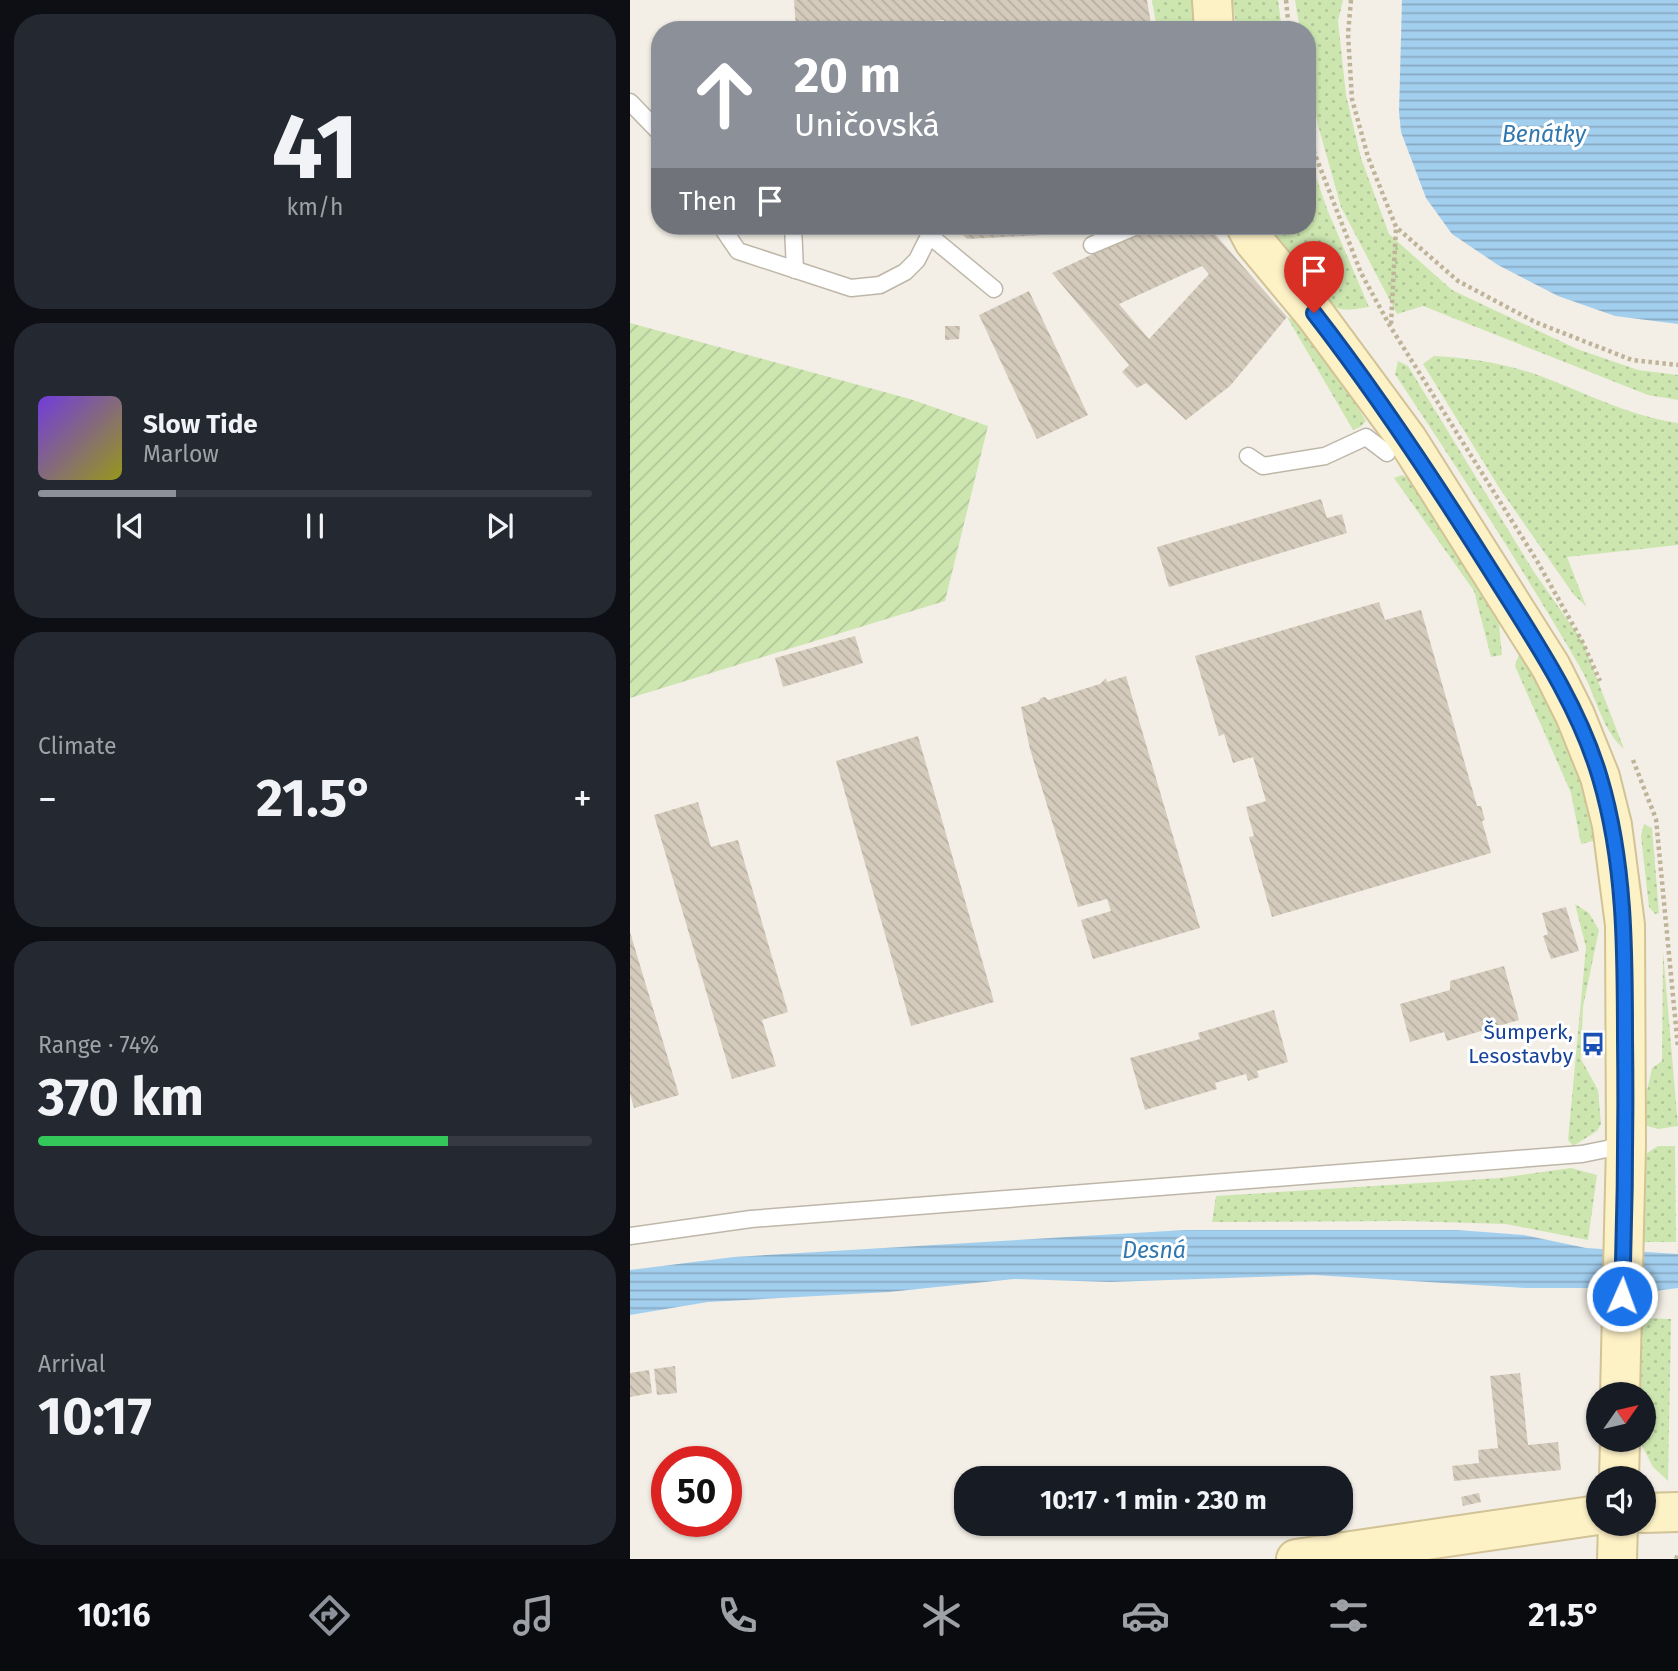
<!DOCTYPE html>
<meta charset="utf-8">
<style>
:root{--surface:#171b24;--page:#242831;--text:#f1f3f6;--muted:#9ea1a6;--line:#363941;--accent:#8c9099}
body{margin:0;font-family:"Fira Sans",sans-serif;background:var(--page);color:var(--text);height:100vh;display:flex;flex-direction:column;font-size:26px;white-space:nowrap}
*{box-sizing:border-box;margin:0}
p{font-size:23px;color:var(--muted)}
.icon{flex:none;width:38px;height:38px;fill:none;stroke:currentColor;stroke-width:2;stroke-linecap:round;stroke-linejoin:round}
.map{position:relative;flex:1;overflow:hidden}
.panel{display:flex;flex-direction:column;gap:14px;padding:14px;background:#0d0f14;width:630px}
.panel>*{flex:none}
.top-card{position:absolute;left:21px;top:21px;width:665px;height:214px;border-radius:28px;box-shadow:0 2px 5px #0004;background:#8c9099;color:#fff;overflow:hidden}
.needle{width:46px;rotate:56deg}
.buttons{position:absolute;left:956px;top:1382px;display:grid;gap:14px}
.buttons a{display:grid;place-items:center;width:70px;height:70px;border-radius:50%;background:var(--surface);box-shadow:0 2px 5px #0004;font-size:35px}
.speed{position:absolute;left:21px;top:1446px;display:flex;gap:14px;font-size:35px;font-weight:700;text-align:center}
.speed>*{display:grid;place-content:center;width:91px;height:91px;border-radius:50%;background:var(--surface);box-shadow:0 2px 5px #0004;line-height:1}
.speed .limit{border:10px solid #d22;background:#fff;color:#111}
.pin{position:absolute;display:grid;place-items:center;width:60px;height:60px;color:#fff;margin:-72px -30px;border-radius:50% 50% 50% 0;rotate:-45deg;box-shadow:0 0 7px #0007}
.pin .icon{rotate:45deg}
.me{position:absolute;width:77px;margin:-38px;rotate:2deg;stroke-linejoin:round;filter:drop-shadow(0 0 5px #0008)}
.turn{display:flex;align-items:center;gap:24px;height:147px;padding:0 28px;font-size:32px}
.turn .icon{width:91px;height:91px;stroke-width:2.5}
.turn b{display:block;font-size:49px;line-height:60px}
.then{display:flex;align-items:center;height:66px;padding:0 28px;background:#0003;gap:14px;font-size:26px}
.big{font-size:52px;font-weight:700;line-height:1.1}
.panel .card{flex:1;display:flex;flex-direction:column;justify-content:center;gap:10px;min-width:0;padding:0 24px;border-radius:28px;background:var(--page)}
.panel .dial{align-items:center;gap:0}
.dial b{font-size:91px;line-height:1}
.song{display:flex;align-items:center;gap:21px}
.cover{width:84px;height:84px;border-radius:10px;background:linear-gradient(135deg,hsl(260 70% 55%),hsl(60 70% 35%))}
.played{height:7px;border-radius:4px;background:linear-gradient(90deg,var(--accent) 25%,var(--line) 25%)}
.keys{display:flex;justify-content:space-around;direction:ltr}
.heat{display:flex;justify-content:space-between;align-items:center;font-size:38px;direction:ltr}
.charge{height:10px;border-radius:5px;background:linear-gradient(90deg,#34c759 74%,var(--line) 0)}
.trip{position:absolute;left:324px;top:1466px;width:399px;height:70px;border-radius:28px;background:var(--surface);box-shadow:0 2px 5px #0004;font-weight:700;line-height:70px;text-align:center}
.tab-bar{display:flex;height:112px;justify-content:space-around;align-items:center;background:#090b0e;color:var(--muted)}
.tab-bar .icon{width:49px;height:49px}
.tab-bar .on{color:var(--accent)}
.tab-bar b{font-size:32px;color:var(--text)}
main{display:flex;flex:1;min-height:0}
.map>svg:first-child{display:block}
.grass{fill:url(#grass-dots)}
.garden{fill:url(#garden-furrows)}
.water{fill:url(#water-rules)}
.building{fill:url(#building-back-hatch);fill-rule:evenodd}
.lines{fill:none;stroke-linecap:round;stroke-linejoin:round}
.lane-casing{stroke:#beb7a9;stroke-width:19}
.secondary-casing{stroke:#d2c397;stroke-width:42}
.path{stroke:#bfb39a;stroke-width:4.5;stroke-dasharray:3.5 3.5;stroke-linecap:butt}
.lane{stroke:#fff;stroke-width:16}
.secondary{stroke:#fdf1c6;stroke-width:38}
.route-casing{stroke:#114b97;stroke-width:18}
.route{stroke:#1a73e8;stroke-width:12}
.labels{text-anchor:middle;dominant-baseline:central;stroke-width:6;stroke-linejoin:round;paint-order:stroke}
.transit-label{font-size:21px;fill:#164399;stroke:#fff;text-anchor:end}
.water-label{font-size:23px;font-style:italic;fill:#3178af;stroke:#fff}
</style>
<main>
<section class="panel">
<div class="card dial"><b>41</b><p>km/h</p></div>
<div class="card">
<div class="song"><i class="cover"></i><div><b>Slow Tide</b><p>Marlow</p></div></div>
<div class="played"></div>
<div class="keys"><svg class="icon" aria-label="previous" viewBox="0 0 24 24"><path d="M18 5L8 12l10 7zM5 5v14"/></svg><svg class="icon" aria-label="pause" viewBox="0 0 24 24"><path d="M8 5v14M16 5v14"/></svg><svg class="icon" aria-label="next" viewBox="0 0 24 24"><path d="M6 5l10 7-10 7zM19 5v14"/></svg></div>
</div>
<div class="card"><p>Climate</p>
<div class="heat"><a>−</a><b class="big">21.5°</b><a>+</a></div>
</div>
<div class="card"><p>Range · 74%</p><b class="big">370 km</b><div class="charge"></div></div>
<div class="card"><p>Arrival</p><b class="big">10:17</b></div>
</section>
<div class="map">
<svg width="1048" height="1559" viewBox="0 0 1048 1559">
<defs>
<pattern id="grass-dots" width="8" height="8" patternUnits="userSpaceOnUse" patternTransform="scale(1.75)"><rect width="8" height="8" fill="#cde6b0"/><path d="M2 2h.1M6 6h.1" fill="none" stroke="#b1c698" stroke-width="1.8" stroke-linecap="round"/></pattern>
<pattern id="garden-furrows" width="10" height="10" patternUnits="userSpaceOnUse" patternTransform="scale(1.75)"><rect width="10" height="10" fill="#cde6b0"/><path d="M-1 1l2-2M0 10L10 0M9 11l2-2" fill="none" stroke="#b1c698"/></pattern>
<pattern id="water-rules" width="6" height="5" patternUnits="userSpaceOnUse" patternTransform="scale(1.75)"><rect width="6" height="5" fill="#a3cfef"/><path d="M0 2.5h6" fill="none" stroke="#87a9c2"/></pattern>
<pattern id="building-back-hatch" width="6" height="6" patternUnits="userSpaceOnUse" patternTransform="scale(1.75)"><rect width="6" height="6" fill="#d4cbbc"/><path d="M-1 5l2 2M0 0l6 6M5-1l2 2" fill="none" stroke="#b7afa2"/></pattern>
</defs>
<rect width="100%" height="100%" fill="#f3efe6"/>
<g class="grass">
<polygon points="522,0 567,0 568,30 527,30"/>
<polygon points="602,0 648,0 652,30 607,30"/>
<polygon points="665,0 713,0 708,21 716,95 731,158 759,234 822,290 947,349 1008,370 1048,375 1048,400 1018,395 793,306 767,314 711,207 688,125 677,69 677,30 670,30"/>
<path d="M677,151l20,58 42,98c-8,1 -20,4 -28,2 -23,-4 -60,-63 -73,-83h39z"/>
<path d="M657,317c26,8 64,79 79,104l-6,6 -7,3z"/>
<path d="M804,356c35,2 68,7 101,18 47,17 93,42 143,49v122l-111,12 19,49 -12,-11 -74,-106 -77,-125z"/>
<path d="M768,361l10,5 126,206 49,70 41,107c-23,-20 -28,-54 -43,-80 -58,-101 -122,-198 -186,-295z"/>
<polygon points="772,475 779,478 839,563 868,615 872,655 861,657 844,591 764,478"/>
<polygon points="893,642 919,684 965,823 963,841 951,844 941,793 885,666"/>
<polygon points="1014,824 1022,828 1029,913 1025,914 1019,907 1011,836"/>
<polygon points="945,904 959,913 969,930 953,1007 951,1059 968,1090 971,1124 967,1131 943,1146 938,1140 956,947"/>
<polygon points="1033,951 1048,1126 1028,1129 1014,1125 1013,1109 1022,1068 1032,1061"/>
<polygon points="1028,1146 1045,1146 1046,1242 1012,1242 1011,1170 1017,1153"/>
<polygon points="941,1168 967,1175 958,1240 876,1224 776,1221 582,1222 586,1196 870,1178"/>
<polygon points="1009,1318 1041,1319 1038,1481 1023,1467 1009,1440 1013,1440 1013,1395 1004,1395"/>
</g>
<polygon class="garden" points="0,323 280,399 358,426 315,601 0,698"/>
<g class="water">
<polygon points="772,0 1048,0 1048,324 985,316 928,296 868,265 822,234 796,198 771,132 769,112"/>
<polygon points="555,1230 827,1230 894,1235 956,1248 1048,1254 1048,1288 1017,1292 994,1288 895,1288 684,1275 480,1282 384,1279 259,1292 78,1302 0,1315 0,1270 104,1257"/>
</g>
<g class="building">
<polygon points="164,0 517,0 522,30 315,30 314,20 301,21 302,30 166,30"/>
<polygon points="324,226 451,226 451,231 449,233 337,239"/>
<path d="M523,226h55l79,91 -57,69 -44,34 -40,-37 -9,5 -15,-16 7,-7 -77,-92zM572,266l7,8 -60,65 -30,-35z"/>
<polygon points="399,291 458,415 407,439 349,315"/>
<polygon points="315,326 330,326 329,339 315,340"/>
<polygon points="691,499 697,518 712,514 717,533 539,587 527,547"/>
<polygon points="749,602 755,620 791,610 847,806 851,806 855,820 852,821 861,853 642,917 619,837 624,836 616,807 636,801 623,757 603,763 594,734 589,736 565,656"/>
<polygon points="225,636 233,663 153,687 145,658"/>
<polygon points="496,676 570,928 463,959 451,920 481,911 477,899 448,907 400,749 391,707 408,702 411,698 415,697 418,700 470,684 476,678 477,682"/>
<polygon points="288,736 364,1002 281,1026 206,761"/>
<polygon points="68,802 81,847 108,840 158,1012 132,1020 146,1066 102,1079 24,815"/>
<polygon points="936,907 949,951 921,959 913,936 918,934 912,913"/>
<polygon points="0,932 49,1095 4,1108 0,1094"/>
<polygon points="874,966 889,1020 817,1041 814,1032 780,1042 770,1004 820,990 820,981"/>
<polygon points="644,1010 658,1062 627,1071 629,1077 618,1081 616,1074 585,1083 587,1089 515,1110 500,1058 570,1039 568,1033"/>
<polygon points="45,1366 47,1393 27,1395 24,1369"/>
<polygon points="19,1370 22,1393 0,1397 0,1373"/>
<polygon points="890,1373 898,1445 928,1442 931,1470 824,1481 822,1466 849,1463 848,1450 868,1448 860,1376"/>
<polygon points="849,1493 851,1502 833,1506 831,1497"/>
</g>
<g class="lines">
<g class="lane-casing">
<g id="lane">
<polyline points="0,102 30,133"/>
<polyline points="91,226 108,251 221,288 250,285 275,272 287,260 304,226"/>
<polyline points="163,226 165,270"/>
<polyline points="300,236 364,289"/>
<polyline points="462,245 507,226"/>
<polyline points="618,456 633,466 695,456 736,437 757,453"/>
<polyline points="0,1236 121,1219 952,1154 996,1145"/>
</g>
</g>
<g class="secondary-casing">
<g id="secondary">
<polyline points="582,0 584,30"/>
<polyline points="616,226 624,241 684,313 777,439 921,667 945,715 970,777 982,825 995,925 996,1145 990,1395"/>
<polyline points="989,1479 990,1440"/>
<polyline points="1013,1513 1048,1512"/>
<polyline points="666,1559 968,1515"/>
<polyline points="987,1559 988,1524"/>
</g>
</g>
<g class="path">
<polyline points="656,0 659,30"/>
<polyline points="721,0 718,34 722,99 738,157 766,227 828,281 905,322 1002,360 1048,365"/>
<polyline points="677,116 681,144 731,273 760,326 907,561 952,641 970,681"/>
<polyline points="761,324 766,228"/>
<polyline points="1003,760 1026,819 1048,1048"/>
<polyline points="1046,1559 1048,1555"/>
</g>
<use href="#lane" class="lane"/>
<use href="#secondary" class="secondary"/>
</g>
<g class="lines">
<g class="route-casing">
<path id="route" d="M684,313c66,85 125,175 182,266 39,62 83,127 104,199 25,84 25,173 25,260 1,86 0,172 -3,258"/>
</g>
<use href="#route" class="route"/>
</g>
<defs>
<g id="bus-bare" transform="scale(1.89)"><path d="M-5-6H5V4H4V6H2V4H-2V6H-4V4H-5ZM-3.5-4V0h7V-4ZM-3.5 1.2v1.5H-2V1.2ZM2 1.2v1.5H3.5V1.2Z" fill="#1a4fb4" stroke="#fff" stroke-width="2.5" paint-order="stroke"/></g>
</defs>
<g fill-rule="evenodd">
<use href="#bus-bare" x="963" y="1044"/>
</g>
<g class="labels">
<g class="transit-label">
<text x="943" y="1032">Šumperk,<tspan x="943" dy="24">Lesostavby</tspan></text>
</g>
<g class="water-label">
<text x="914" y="134">Benátky</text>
<text x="524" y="1250">Desná</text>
</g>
</g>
</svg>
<div class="buttons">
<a><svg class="needle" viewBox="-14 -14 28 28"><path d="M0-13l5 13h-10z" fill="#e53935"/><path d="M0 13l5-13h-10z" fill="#9ea1a6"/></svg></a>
<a><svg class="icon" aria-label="sound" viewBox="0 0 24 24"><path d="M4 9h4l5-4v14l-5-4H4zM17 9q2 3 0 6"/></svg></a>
</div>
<div class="speed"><div class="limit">50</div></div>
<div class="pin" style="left:684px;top:313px;background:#d93025"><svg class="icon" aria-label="arrive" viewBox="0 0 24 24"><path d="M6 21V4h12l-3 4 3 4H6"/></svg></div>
<svg class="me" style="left:992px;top:1296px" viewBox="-20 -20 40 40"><circle r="17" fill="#1a73e8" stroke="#fff" stroke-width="3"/><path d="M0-11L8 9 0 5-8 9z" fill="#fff"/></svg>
<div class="trip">10:17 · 1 min · 230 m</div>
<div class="top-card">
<div class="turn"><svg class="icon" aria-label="ahead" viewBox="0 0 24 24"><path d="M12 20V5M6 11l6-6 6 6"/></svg><div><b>20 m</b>Uničovská</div></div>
<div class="then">Then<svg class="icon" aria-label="arrive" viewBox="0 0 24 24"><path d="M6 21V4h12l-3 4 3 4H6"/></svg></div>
</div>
</div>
</main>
<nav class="tab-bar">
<b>10:16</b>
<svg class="icon on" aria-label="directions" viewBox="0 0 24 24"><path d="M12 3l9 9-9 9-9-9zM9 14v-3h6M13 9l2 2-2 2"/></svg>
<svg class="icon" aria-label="music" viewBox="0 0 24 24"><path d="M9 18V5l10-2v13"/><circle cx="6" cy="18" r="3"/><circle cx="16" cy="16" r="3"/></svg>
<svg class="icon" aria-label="phone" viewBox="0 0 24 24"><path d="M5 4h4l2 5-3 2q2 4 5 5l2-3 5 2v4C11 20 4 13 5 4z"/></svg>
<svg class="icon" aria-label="climate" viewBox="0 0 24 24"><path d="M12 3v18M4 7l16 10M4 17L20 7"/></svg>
<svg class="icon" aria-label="car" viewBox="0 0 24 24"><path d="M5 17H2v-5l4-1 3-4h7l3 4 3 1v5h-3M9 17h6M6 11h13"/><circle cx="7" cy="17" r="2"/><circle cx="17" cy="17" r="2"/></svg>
<svg class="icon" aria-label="filters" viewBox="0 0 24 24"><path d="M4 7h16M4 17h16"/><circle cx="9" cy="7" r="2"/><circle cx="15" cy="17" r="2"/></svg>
<b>21.5°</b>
</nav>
